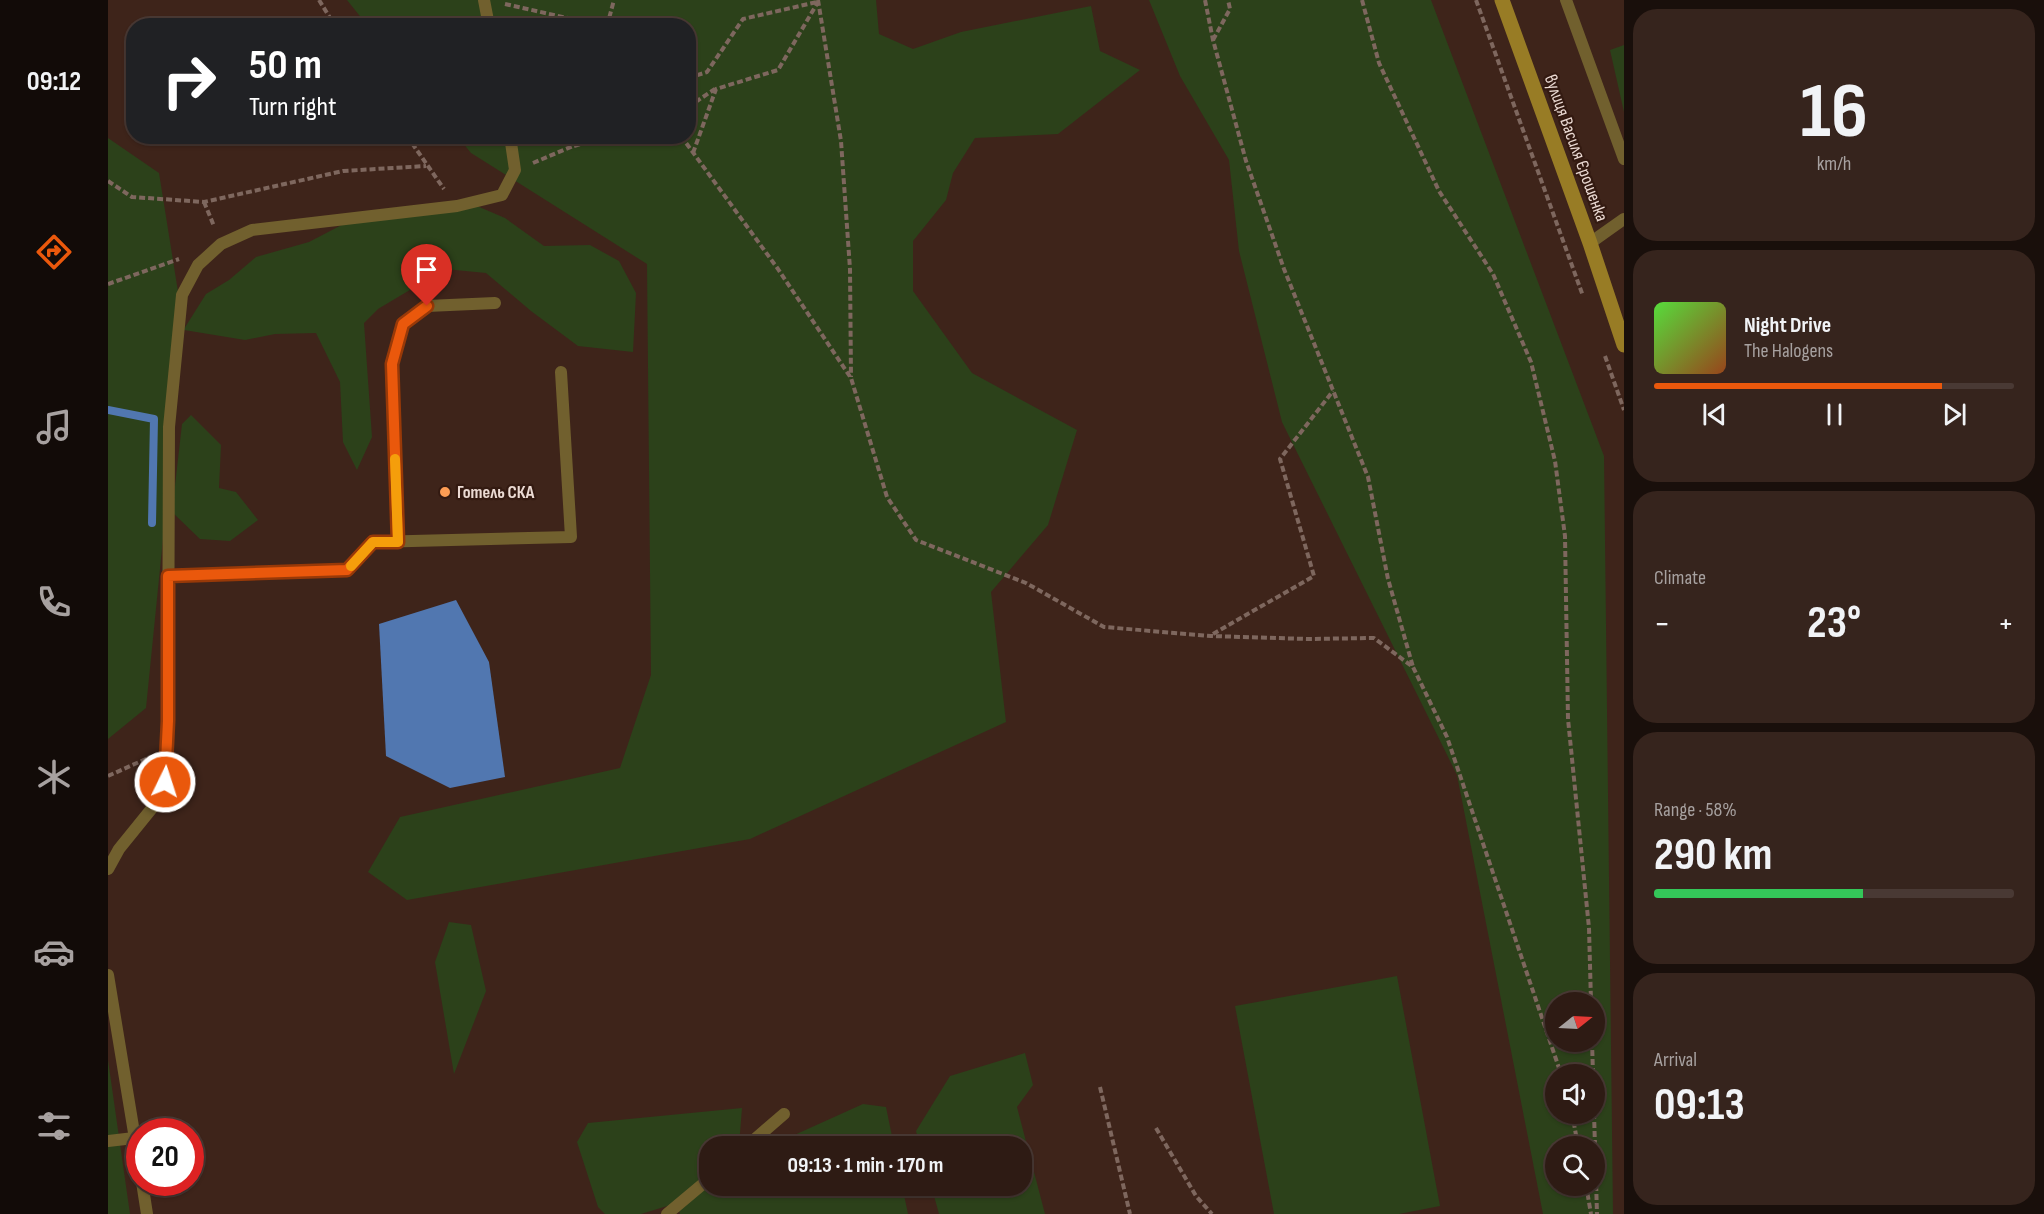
<!DOCTYPE html>
<meta charset="utf-8">
<style>
:root{--surface:#2e1b14;--page:#36241d;--text:#f1f3f6;--muted:#a7a1a0;--line:#493934;--accent:#ea580c}
body{margin:0;font-family:"Sofia Sans Condensed",sans-serif;background:var(--page);color:var(--text);height:100vh;display:flex;flex-direction:column;font-size:22px;white-space:nowrap}
*{box-sizing:border-box;margin:0}
p{font-size:20px;color:var(--muted)}
.icon{flex:none;width:33px;height:33px;fill:none;stroke:currentColor;stroke-width:2;stroke-linecap:round;stroke-linejoin:round}
.map{position:relative;flex:1;overflow:hidden}
.details{display:flex;flex-direction:column;gap:9px;padding:9px;background:#190f0b;width:420px}
.details>*{flex:none}
.guide{position:absolute;left:18px;top:18px;width:570px;height:126px;border-radius:24px;box-shadow:0 2px 4px #0004,0 0 0 2px var(--line);background:#202124;color:#fff;overflow:hidden}
.needle{width:39px;rotate:72deg}
.buttons{position:absolute;left:1437px;top:992px;display:grid;gap:12px}
.buttons a{display:grid;place-items:center;width:60px;height:60px;border-radius:50%;background:var(--surface);box-shadow:0 2px 4px #0004,0 0 0 2px var(--line);font-size:30px}
.speed{position:absolute;left:18px;top:1118px;display:flex;gap:12px;font-size:30px;font-weight:700;text-align:center}
.speed>*{display:grid;place-content:center;width:78px;height:78px;border-radius:50%;background:var(--surface);box-shadow:0 2px 4px #0004,0 0 0 2px var(--line);line-height:1}
.speed .limit{border:9px solid #d22;background:#fff;color:#111}
.pin{position:absolute;display:grid;place-items:center;width:51px;height:51px;color:#fff;margin:-62px -26px;border-radius:50% 50% 50% 0;rotate:-45deg;box-shadow:0 0 6px #0007}
.pin .icon{rotate:45deg}
.me{position:absolute;width:66px;margin:-33px;rotate:4deg;stroke-linejoin:round;filter:drop-shadow(0 0 4px #0008)}
.turn{display:flex;align-items:center;gap:21px;height:126px;padding:0 24px;font-size:27px}
.turn .icon{width:78px;height:78px;stroke-width:2.5}
.turn b{display:block;font-size:42px;line-height:51px}
.big{font-size:45px;font-weight:700;line-height:1.1}
.details .widget{flex:1;display:flex;flex-direction:column;justify-content:center;gap:9px;min-width:0;padding:0 21px;border-radius:24px;background:var(--page)}
.details .dial{align-items:center;gap:0}
.dial b{font-size:78px;line-height:1}
.song{display:flex;align-items:center;gap:18px}
.cover{width:72px;height:72px;border-radius:9px;background:linear-gradient(135deg,hsl(110 70% 55%),hsl(20 70% 35%))}
.played{height:6px;border-radius:3px;background:linear-gradient(90deg,var(--accent) 80%,var(--line) 80%)}
.keys{display:flex;justify-content:space-around;direction:ltr}
.heat{display:flex;justify-content:space-between;align-items:center;font-size:33px;direction:ltr}
.charge{height:9px;border-radius:4px;background:linear-gradient(90deg,#34c759 58%,var(--line) 0)}
.trip{position:absolute;left:591px;top:1136px;width:333px;height:60px;border-radius:24px;background:var(--surface);box-shadow:0 2px 4px #0004,0 0 0 2px var(--line);font-weight:700;line-height:60px;text-align:center}
main{display:flex;flex:1;min-height:0}
.tabs{display:flex;flex-direction:column;width:108px;justify-content:space-around;align-items:center;background:#120b08;color:var(--muted)}
.tabs .icon{width:42px;height:42px}
.tabs .selected{color:var(--accent)}
.tabs b{font-size:27px;color:var(--text)}
.map>svg:first-child{display:block}
.green{fill:#2c411a;fill-rule:evenodd}
.water{fill:#5177b0}
.lines{fill:none;stroke-linecap:round;stroke-linejoin:round}
.stream{stroke:#5177b0;stroke-width:8}
.path{stroke:#7e675e;stroke-width:4;stroke-dasharray:6 3;stroke-linecap:butt}
.service{stroke:#71602e;stroke-width:12}
.secondary{stroke:#987c25;stroke-width:15}
.route-casing{stroke:#983908;stroke-width:15}
.route{stroke:#ea580c;stroke-width:10}
.slow{stroke:#f59e0b;stroke-width:10}
.poi-dot{fill:#fd9d54;stroke:#331a11;stroke-width:2}
.labels{text-anchor:middle;dominant-baseline:central;stroke-width:4.5;stroke-linejoin:round;paint-order:stroke}
.street-label{font-size:18px;fill:#ebdad3;stroke:#331a11}
.poi-label{font-size:18px;font-weight:bold;fill:#ebdad3;stroke:#331a11;text-anchor:start}
</style>
<main>
<nav class="tabs">
<b>09:12</b>
<svg class="icon selected" aria-label="directions" viewBox="0 0 24 24"><path d="M12 3l9 9-9 9-9-9zM9 14v-3h6M13 9l2 2-2 2"/></svg>
<svg class="icon" aria-label="music" viewBox="0 0 24 24"><path d="M9 18V5l10-2v13"/><circle cx="6" cy="18" r="3"/><circle cx="16" cy="16" r="3"/></svg>
<svg class="icon" aria-label="phone" viewBox="0 0 24 24"><path d="M5 4h4l2 5-3 2q2 4 5 5l2-3 5 2v4C11 20 4 13 5 4z"/></svg>
<svg class="icon" aria-label="climate" viewBox="0 0 24 24"><path d="M12 3v18M4 7l16 10M4 17L20 7"/></svg>
<svg class="icon" aria-label="car" viewBox="0 0 24 24"><path d="M5 17H2v-5l4-1 3-4h7l3 4 3 1v5h-3M9 17h6M6 11h13"/><circle cx="7" cy="17" r="2"/><circle cx="17" cy="17" r="2"/></svg>
<svg class="icon" aria-label="filters" viewBox="0 0 24 24"><path d="M4 7h16M4 17h16"/><circle cx="9" cy="7" r="2"/><circle cx="15" cy="17" r="2"/></svg>
</nav>
<div class="map">
<svg width="1516" height="1214" viewBox="0 0 1516 1214">
<rect width="100%" height="100%" fill="#3e241a"/>
<g class="green">
<polygon points="239,0 768,0 771,34 805,49 853,32 983,6 992,51 1032,70 950,134 867,138 845,173 838,200 805,241 805,291 864,373 969,430 940,525 883,592 898,722 642,839 299,900 260,872 292,817 512,768 543,675 539,264 363,153 350,137 580,136 580,26 259,25"/>
<path d="M1041,0h282l173,456 9,758h-70l-86,-439 -175,-353 -43,-171 -10,-91 -49,-84zM1448,1002h38v39h-38zM1448,1074h38v39h-38zM1448,1146h38v39h-38z"/>
<polygon points="1516,45 1516,112 1502,50"/>
<polygon points="0,138 51,173 76,329 98,294 121,280 148,257 201,242 249,217 362,203 397,218 436,246 482,245 511,261 528,293 525,352 470,346 423,311 378,273 337,269 270,309 256,323 264,437 249,470 235,442 232,382 208,333 167,334 137,340 76,330 38,708 0,739"/>
<polygon points="83,415 113,445 111,488 128,492 150,520 122,541 92,539 64,512 74,424"/>
<polygon points="341,922 363,925 378,991 346,1074 327,962"/>
<polygon points="1289,976 1332,1206 1291,1214 1166,1214 1127,1006"/>
<polygon points="917,1053 925,1085 909,1107 937,1214 831,1214 823,1185 914,1185 914,1146 812,1146 808,1131 842,1076"/>
<polygon points="0,1060 22,1214 0,1214"/>
<polygon points="755,1104 778,1107 786,1146 662,1146"/>
<polygon points="634,1108 631,1146 602,1146 602,1185 794,1185 800,1214 572,1214 569,1203 533,1214 497,1214 490,1207 469,1142 480,1123"/>
</g>
<polygon class="water" points="348,600 381,662 397,777 342,788 278,756 271,624"/>
<g class="lines">
<polyline class="stream" points="0,410 46,419 44,523"/>
<g class="path">
<polyline points="211,0 227,26"/>
<polyline points="710,0 733,141 742,269 743,377"/>
<polyline points="1097,0 1105,40 1138,161 1176,269 1260,477 1280,579 1305,667"/>
<polyline points="1254,0 1271,63 1331,191 1385,274 1423,362 1447,461 1457,536 1460,719 1481,928 1483,1002"/>
<polyline points="1368,0 1475,296"/>
<polyline points="397,4 495,26"/>
<polyline points="499,26 506,0"/>
<polyline points="1105,40 1122,9 1120,0"/>
<polyline points="580,78 599,72 635,19 709,2"/>
<polyline points="580,107 607,89"/>
<polyline points="299,136 336,189"/>
<polyline points="573,136 670,269 743,378 779,497 808,540 918,583 996,627 1103,636 1200,639 1266,638 1305,667 1339,737 1453,1074"/>
<polyline points="466,146 500,136"/>
<polyline points="585,153 608,89 670,70 710,2"/>
<polyline points="425,163 465,146 467,136"/>
<polyline points="0,181 24,197 96,202 235,171 318,166"/>
<polyline points="96,202 106,226"/>
<polyline points="0,284 71,259"/>
<polyline points="1497,356 1516,410"/>
<polyline points="1105,634 1206,576 1172,459 1225,391"/>
<polyline points="0,776 40,758"/>
<polyline points="1484,1041 1485,1074"/>
<polyline points="992,1087 1022,1214"/>
<polyline points="1464,1113 1470,1146"/>
<polyline points="1486,1113 1489,1214"/>
<polyline points="1048,1128 1088,1196 1104,1214"/>
<polyline points="1478,1185 1483,1214"/>
</g>
<g class="service">
<polyline points="376,0 381,26"/>
<polyline points="1458,0 1516,159"/>
<polyline points="1482,243 1516,219"/>
<polyline points="290,542 283,364 295,324 319,306 387,303"/>
<polyline points="60,576 239,570 265,542 463,537 453,372"/>
<polyline points="0,869 11,849 45,807 57,782 60,721 61,427 74,295 90,265 113,244 144,230 349,206 394,195 407,170 402,136"/>
<polyline points="0,975 32,1169"/>
<polyline points="0,1141 26,1138"/>
<polyline points="639,1146 676,1114"/>
<polyline points="34,1182 39,1214"/>
<polyline points="559,1214 602,1178"/>
</g>
<polyline class="secondary" points="1394,0 1482,243 1516,345"/>
</g>
<g class="lines">
<g class="route-casing">
<polyline id="route" points="57,782 60,721 60,576 239,570 265,542 290,542 284,364 295,324 319,306"/>
</g>
<use href="#route" class="route"/>
<polyline class="slow" points="243,566 265,542 290,542 287,459"/>
</g>
<circle class="poi-dot" cx="337" cy="492" r="6"/>
<g class="labels">
<g class="street-label">
<text transform="translate(1468 148) rotate(70)">вулиця Василя Єрошенка</text>
</g>
<g class="poi-label">
<text x="349" y="492">Готель СКА</text>
</g>
</g>
</svg>
<div class="buttons">
<a><svg class="needle" viewBox="-14 -14 28 28"><path d="M0-13l5 13h-10z" fill="#e53935"/><path d="M0 13l5-13h-10z" fill="#a7a1a0"/></svg></a>
<a><svg class="icon" aria-label="sound" viewBox="0 0 24 24"><path d="M4 9h4l5-4v14l-5-4H4zM17 9q2 3 0 6"/></svg></a>
<a><svg class="icon" aria-label="search" viewBox="0 0 24 24"><circle cx="10" cy="10" r="6"/><path d="M15 15l6 6"/></svg></a>
</div>
<div class="speed"><div class="limit">20</div></div>
<div class="pin" style="left:319px;top:306px;background:#d93025"><svg class="icon" aria-label="arrive" viewBox="0 0 24 24"><path d="M6 21V4h12l-3 4 3 4H6"/></svg></div>
<svg class="me" style="left:57px;top:782px" viewBox="-20 -20 40 40"><circle r="17" fill="#ea580c" stroke="#fff" stroke-width="3"/><path d="M0-11L8 9 0 5-8 9z" fill="#fff"/></svg>
<div class="trip">09:13 · 1 min · 170 m</div>
<div class="guide">
<div class="turn"><svg class="icon" aria-label="right" viewBox="0 0 24 24"><path d="M7 20v-9h11M14 6l5 5-5 5"/></svg><div><b>50 m</b>Turn right</div></div>
</div>
</div>
<section class="details">
<div class="widget dial"><b>16</b><p>km/h</p></div>
<div class="widget">
<div class="song"><i class="cover"></i><div><b>Night Drive</b><p>The Halogens</p></div></div>
<div class="played"></div>
<div class="keys"><svg class="icon" aria-label="previous" viewBox="0 0 24 24"><path d="M18 5L8 12l10 7zM5 5v14"/></svg><svg class="icon" aria-label="pause" viewBox="0 0 24 24"><path d="M8 5v14M16 5v14"/></svg><svg class="icon" aria-label="next" viewBox="0 0 24 24"><path d="M6 5l10 7-10 7zM19 5v14"/></svg></div>
</div>
<div class="widget"><p>Climate</p>
<div class="heat"><a>−</a><b class="big">23°</b><a>+</a></div>
</div>
<div class="widget"><p>Range · 58%</p><b class="big">290 km</b><div class="charge"></div></div>
<div class="widget"><p>Arrival</p><b class="big">09:13</b></div>
</section>
</main>
